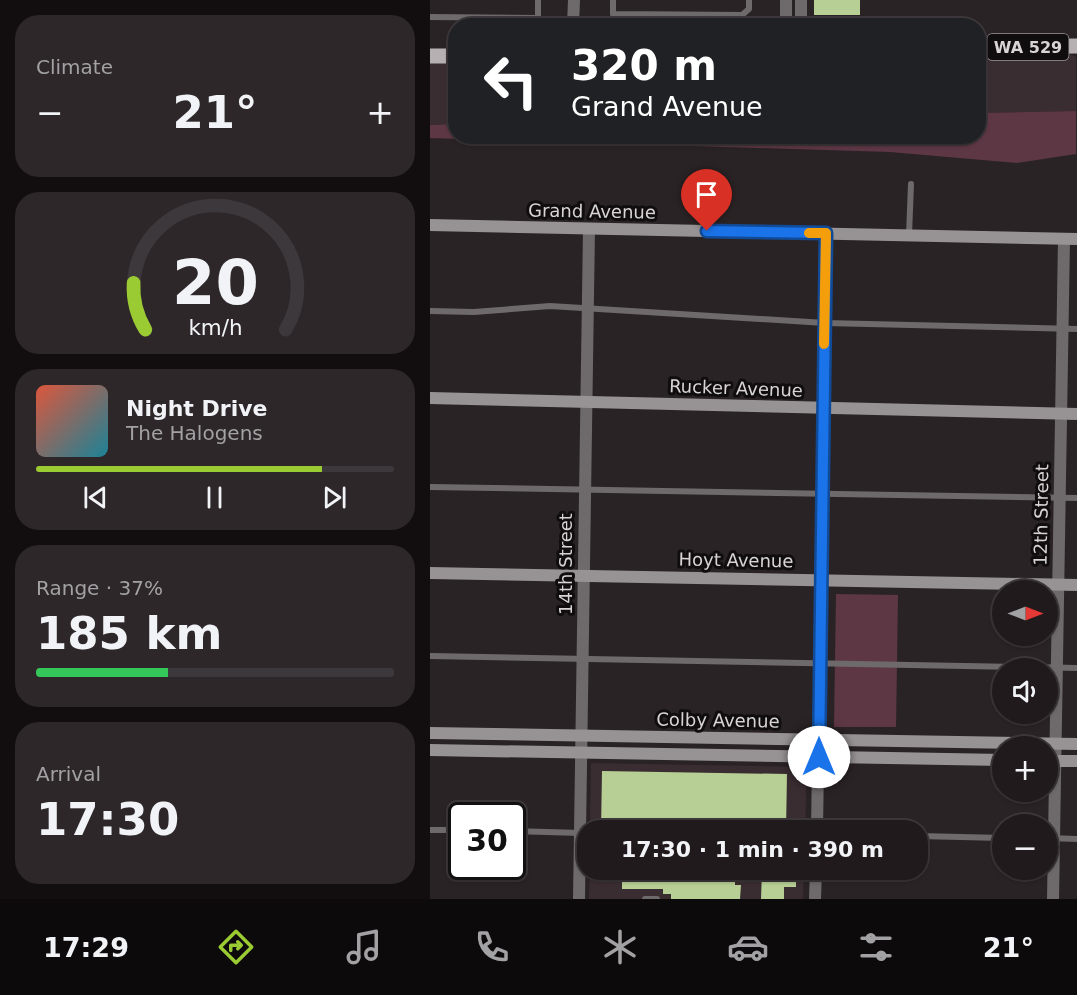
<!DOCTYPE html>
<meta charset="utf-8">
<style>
:root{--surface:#201a1c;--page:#2d2729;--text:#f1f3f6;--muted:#a2a1a3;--line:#3d383b;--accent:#9bcb33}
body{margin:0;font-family:"DejaVu Sans",sans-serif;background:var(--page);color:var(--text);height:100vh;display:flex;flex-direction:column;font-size:22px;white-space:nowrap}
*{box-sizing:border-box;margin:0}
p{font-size:20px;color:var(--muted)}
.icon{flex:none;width:33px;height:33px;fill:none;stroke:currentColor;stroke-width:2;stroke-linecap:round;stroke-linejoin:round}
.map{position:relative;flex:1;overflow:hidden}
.sheet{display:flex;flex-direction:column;gap:15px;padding:15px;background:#120e0f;width:430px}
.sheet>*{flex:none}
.hud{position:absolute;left:18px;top:18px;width:538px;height:126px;border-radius:24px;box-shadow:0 2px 4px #0004,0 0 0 2px var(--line);background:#202124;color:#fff;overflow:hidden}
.needle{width:39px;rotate:90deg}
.fabs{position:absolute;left:562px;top:580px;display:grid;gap:12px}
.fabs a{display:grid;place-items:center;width:66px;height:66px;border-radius:50%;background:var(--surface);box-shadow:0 2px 4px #0004,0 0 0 2px var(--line);font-size:30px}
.speed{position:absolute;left:18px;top:802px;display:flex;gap:12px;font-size:30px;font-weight:700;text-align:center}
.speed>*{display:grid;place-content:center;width:78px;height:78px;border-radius:50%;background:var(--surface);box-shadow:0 2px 4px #0004,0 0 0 2px var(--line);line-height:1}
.speed .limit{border:3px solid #111;border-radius:9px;background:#fff;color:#111}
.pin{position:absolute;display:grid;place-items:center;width:51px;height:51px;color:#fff;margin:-62px -26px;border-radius:50% 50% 50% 0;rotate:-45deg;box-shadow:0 0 6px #0007}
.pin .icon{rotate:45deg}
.me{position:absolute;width:66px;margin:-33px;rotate:0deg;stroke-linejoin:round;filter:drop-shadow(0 0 4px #0008)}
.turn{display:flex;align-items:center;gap:21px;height:126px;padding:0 24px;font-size:27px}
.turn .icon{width:78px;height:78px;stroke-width:2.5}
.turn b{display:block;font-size:42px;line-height:51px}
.big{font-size:45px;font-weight:600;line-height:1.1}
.sheet .widget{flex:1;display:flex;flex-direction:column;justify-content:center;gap:9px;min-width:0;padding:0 21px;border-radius:24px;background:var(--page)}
.sheet .dial{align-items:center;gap:0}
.dial svg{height:156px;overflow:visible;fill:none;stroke:var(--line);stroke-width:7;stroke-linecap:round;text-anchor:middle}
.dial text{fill:var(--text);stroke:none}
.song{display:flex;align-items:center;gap:18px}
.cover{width:72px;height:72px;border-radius:9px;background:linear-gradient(135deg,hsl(10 70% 55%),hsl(190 70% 35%))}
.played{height:6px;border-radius:3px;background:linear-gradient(90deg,var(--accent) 80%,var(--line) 80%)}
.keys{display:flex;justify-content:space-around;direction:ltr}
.heat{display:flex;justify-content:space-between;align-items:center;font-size:33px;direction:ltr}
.charge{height:9px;border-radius:4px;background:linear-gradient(90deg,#34c759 37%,var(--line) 0)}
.trip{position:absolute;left:147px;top:820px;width:351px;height:60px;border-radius:24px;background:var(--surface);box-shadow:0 2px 4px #0004,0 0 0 2px var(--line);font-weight:600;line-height:60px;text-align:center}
.tabs{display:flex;height:96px;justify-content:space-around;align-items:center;background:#0d0a0b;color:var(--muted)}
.tabs .icon{width:42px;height:42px}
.tabs .current{color:var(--accent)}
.tabs b{font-size:27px;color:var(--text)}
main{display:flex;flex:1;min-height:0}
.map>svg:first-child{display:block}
.built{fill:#3a2d31}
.green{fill:#5e3745}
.building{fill:#b7ce94}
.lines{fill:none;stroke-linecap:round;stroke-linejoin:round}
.lane{stroke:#6e6a6b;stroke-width:6}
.street{stroke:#6e6a6b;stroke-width:12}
.secondary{stroke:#979293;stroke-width:12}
.primary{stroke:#b7b0b2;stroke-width:15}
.route-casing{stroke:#114b97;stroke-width:15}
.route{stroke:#1a73e8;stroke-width:10}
.slow{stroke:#f59e0b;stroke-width:10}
.labels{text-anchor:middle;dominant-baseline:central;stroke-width:6;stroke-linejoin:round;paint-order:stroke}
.shield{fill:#100d0e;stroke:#9c9899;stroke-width:1.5}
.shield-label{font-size:16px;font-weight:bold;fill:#d8d4d5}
.street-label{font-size:18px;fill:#d8d4d5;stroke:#100d0e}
</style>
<main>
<section class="sheet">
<div class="widget"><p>Climate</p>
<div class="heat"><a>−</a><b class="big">21°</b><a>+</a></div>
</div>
<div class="widget dial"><svg viewBox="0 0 100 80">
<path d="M14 69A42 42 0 1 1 86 69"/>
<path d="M14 69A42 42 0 0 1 8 45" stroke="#9bcb33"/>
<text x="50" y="56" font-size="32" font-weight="700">20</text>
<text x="50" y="72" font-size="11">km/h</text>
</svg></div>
<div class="widget">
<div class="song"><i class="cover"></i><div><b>Night Drive</b><p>The Halogens</p></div></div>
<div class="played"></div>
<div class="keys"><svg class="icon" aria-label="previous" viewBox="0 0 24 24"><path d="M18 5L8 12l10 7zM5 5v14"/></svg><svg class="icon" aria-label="pause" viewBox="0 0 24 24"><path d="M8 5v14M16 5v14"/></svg><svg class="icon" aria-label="next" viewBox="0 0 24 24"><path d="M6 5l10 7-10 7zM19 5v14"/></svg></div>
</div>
<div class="widget"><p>Range · 37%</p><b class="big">185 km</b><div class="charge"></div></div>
<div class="widget"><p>Arrival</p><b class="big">17:30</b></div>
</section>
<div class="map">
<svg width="647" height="899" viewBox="0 0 647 899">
<rect width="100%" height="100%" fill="#2a2325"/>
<g class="built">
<polygon points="619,46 646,57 646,111 549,113 549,47"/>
<polygon points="0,56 25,56 25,124 0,125"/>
<polygon points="161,763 377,767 375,831 160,831"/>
<polygon points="160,870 374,870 373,899 159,899"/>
</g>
<g class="green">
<polygon points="646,111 646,154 587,163 460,152 0,138 0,125 25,124 26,136 549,136 549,113"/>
<polygon points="406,594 468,595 466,727 404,727"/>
</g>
<g class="building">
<rect x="384" y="0" width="46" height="15"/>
<polygon points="172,771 357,774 356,831 234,831 234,824 217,824 217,831 171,831"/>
<polygon points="192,870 305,870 305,885 311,885 310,899 241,899 241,894 233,894 233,889 192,889"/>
<polygon points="332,870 366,870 366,887 354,887 354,899 331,899"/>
</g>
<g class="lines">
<g class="lane">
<polyline points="183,0 183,14 312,15 319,9 319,0"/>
<polyline points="0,17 108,18 108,0"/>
<polyline points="479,235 481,184"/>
<polyline points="0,311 44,312 120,306 395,323 647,329"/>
<polyline points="0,487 647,498"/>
<polyline points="0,656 647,668"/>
<polyline points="0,830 32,830"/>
<polyline points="82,831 151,833"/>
<polyline points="488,836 573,838"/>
<polyline points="618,838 647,839"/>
<polyline points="215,899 227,899"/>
</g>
<g class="street">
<polyline points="143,26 144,0"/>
<polyline points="356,26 356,0"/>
<polyline points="371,26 371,0"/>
<polyline points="387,831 396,233"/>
<polyline points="149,899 159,229"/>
<polyline points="385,899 386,870"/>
<polyline points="623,899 634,239"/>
</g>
<g class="secondary">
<polyline points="0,225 647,239"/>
<polyline points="0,398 647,414"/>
<polyline points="0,573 647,585"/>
<polyline points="0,733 647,744"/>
<polyline points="0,750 573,760"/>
<polyline points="618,761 647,761"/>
</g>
<g class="primary">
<polyline points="549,47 647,46"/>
<polyline points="0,56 26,56"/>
</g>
</g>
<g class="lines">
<g class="route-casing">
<polyline id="route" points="277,231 396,233 389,757"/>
</g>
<use href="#route" class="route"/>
<polyline class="slow" points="379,233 396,233 394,344"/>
</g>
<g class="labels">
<rect class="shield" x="557.5" y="34" width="81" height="26" rx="4.5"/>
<g class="shield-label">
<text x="598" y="47">WA 529</text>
</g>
<g class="street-label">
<text transform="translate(162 211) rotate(1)">Grand Avenue</text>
<text transform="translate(306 388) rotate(2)">Rucker Avenue</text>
<text transform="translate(611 515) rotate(-89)">12th Street</text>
<text transform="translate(306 560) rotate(1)">Hoyt Avenue</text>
<text transform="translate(135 564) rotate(-90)">14th Street</text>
<text transform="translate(288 720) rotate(1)">Colby Avenue</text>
</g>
</g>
</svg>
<div class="fabs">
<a><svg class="needle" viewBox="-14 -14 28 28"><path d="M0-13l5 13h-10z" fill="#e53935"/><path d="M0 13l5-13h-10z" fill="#a2a1a3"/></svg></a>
<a><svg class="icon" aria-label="sound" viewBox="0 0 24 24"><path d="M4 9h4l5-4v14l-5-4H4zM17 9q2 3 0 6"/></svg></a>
<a>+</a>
<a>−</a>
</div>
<div class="speed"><div class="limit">30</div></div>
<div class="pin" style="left:277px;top:231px;background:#d93025"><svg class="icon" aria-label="arrive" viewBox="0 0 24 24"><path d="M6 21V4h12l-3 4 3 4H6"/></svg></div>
<svg class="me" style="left:389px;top:757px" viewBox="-20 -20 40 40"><circle r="19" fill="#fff"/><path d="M0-13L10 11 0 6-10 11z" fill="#1a73e8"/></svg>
<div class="trip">17:30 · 1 min · 390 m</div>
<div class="hud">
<div class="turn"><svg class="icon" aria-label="left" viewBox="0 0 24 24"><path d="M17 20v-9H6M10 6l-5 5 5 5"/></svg><div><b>320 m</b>Grand Avenue</div></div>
</div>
</div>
</main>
<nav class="tabs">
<b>17:29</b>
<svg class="icon current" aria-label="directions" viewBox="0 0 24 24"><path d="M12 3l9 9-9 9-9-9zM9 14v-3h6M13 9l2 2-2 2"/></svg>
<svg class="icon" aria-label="music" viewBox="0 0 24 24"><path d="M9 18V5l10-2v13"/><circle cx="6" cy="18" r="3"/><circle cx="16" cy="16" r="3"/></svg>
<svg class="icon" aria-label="phone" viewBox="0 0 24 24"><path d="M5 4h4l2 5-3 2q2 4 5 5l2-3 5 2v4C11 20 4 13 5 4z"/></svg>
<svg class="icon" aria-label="climate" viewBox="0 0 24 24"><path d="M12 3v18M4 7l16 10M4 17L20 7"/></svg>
<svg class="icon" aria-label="car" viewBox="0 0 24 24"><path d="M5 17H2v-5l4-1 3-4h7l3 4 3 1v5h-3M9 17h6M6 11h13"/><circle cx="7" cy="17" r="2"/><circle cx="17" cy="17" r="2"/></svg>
<svg class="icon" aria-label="filters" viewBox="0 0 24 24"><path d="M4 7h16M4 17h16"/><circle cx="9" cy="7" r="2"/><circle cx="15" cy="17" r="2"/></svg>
<b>21°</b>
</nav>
